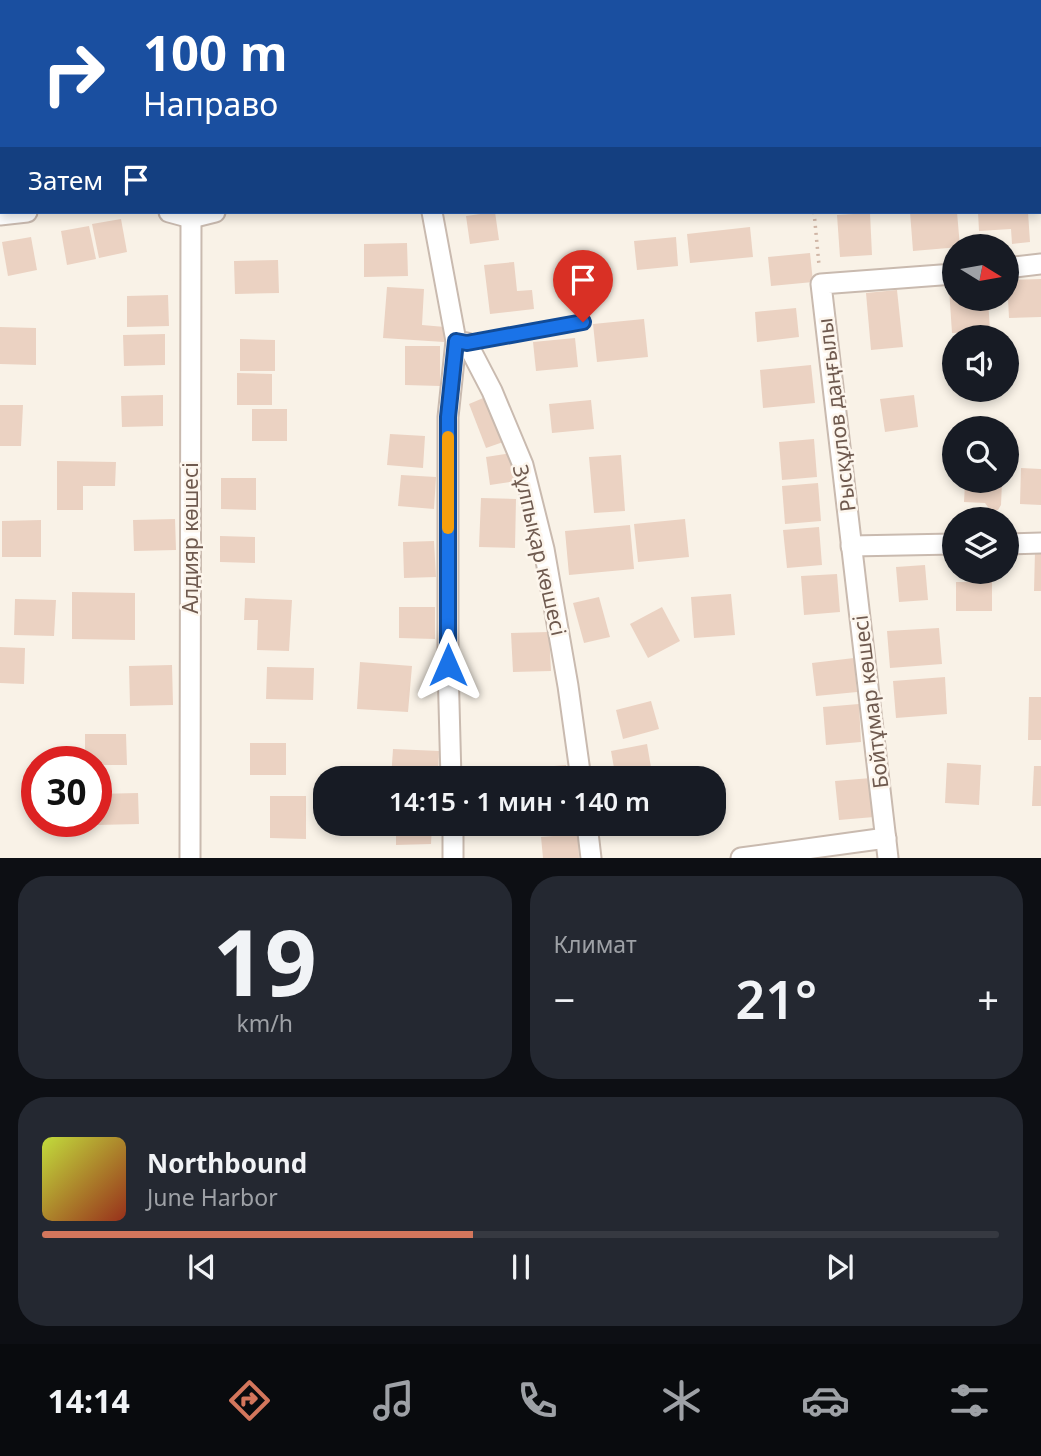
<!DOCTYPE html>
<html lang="ru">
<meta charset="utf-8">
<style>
:root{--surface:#171b24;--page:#242831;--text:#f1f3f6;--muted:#9ea1a6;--line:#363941;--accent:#d3765c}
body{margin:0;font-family:"Noto Sans",sans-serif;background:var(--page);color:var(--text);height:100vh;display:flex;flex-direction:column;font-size:26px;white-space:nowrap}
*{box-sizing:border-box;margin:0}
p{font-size:23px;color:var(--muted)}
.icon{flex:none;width:38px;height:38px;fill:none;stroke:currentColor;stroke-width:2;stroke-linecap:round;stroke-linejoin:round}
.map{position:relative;height:858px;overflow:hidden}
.panel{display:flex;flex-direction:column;gap:18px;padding:18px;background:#0d0f14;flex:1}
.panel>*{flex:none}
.guide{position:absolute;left:0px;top:0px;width:1041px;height:214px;box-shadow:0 4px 10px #0003;background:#1a4fa0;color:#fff;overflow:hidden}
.needle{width:46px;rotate:101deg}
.buttons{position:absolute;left:942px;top:234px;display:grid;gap:14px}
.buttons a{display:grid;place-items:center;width:77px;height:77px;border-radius:50%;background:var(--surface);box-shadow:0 4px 10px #0003;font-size:35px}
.speed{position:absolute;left:21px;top:746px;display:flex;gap:14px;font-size:35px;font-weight:700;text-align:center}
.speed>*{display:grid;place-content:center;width:91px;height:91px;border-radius:50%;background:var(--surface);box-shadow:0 4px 10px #0003;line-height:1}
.speed .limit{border:10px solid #d22;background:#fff;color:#111}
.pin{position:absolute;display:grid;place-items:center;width:60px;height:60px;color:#fff;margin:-72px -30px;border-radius:50% 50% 50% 0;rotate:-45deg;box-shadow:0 0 7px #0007}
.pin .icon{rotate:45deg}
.me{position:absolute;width:77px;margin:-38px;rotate:0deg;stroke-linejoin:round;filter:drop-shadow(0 0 5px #0008)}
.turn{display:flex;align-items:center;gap:24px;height:147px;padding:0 28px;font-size:32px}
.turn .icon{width:91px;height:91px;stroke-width:2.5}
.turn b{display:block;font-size:49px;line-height:60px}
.then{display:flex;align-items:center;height:66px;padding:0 28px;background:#0003;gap:14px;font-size:26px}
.big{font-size:52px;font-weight:600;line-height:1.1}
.panel .tile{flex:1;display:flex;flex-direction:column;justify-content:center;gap:10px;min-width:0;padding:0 24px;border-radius:28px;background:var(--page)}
.panel .dial{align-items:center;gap:0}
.dial b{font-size:91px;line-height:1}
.song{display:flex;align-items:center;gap:21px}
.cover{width:84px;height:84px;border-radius:10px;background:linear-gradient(135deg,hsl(70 70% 55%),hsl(10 70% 35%))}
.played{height:7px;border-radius:4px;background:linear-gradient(90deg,var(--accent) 45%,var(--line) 45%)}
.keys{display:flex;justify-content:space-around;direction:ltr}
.heat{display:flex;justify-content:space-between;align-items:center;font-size:38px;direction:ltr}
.panel .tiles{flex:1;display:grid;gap:18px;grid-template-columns:1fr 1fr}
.tile:last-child{grid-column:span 2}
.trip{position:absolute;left:313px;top:766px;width:413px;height:70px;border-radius:28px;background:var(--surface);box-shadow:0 4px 10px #0003;font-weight:600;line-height:70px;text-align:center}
.tab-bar{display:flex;height:112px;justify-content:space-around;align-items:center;background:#090b0e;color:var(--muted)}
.tab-bar .icon{width:49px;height:49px}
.tab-bar .on{color:var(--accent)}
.tab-bar b{font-size:32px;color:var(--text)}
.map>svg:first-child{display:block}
.building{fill:#ebd2c2}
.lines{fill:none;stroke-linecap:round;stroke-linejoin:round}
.service-casing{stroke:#c9baaf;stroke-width:13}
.minor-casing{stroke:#c9baaf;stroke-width:23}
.path{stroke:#d0b6a6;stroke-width:3.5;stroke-dasharray:2 5;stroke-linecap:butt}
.service{stroke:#fff;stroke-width:10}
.minor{stroke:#fff;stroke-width:19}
.route-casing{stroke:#114b97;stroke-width:18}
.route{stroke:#1a73e8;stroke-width:12}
.slow{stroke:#f59e0b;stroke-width:12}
.labels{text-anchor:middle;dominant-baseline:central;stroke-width:5;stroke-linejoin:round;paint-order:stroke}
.street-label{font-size:21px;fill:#6f5a4f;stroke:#fdf6ed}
</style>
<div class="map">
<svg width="1041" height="858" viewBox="0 0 1041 858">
<rect width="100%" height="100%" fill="#f9f2e7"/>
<g class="building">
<polygon points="495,212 499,240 470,244 466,216"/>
<polygon points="910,212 957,212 960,247 913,251"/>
<polygon points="978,212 1028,212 1030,242 1012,244 1011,229 979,231"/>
<polygon points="870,213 872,255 840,257 837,215"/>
<polygon points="121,219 127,252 99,258 92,224"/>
<polygon points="89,226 96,259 67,265 61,231"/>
<polygon points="750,227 753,257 690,263 687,234"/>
<polygon points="31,237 37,270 8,276 2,242"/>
<polygon points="676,237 678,266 637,270 634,241"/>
<polygon points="407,243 408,276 364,277 364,244"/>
<polygon points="810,253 813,282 771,286 768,257"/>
<polygon points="278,260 279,293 235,294 234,261"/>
<polygon points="514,262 517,291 532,290 534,309 490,314 484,265"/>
<polygon points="1041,279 1041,317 1009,318 1007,280"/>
<polygon points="387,287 424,289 422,325 445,327 444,342 383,338"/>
<polygon points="949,288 954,288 954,299 988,299 990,331 952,333"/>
<polygon points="897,290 903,347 871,350 866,293"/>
<polygon points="168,295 169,326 127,327 127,296"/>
<polygon points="796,308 799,337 757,342 755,312"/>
<polygon points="644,319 648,357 597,362 593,324"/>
<polygon points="0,327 36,328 36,365 0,364"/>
<polygon points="165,334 165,365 124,366 123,335"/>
<polygon points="575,338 578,367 536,371 533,342"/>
<polygon points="240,339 275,340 275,371 240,371"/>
<polygon points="405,346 440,346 440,386 405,385"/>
<polygon points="811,365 815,403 763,408 760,370"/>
<polygon points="237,373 272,374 272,405 237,405"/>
<polygon points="163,395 163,426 122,427 121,396"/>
<polygon points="914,395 918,427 885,432 880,399"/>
<polygon points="488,396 506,441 486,448 469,404"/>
<polygon points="591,400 594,429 552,433 549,404"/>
<polygon points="0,405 23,405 21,446 0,446"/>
<rect x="252" y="409" width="35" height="32"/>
<polygon points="390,434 425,436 423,468 387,465"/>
<polygon points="814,439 817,477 782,480 779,442"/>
<polygon points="512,453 516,481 490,485 486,457"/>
<polygon points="621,455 625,511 594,513 589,457"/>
<polygon points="57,461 116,462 115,486 83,486 83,510 57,510"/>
<polygon points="1021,468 1041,469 1041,505 1020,504"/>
<polygon points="401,475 436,477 434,509 398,506"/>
<polygon points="221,478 256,478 256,510 221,509"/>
<polygon points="973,481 1002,481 1001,505 998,510 991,511 985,503 964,502 965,483 972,484"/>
<polygon points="818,483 821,521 785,524 782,486"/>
<polygon points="481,498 516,499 515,548 479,547"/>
<polygon points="175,519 176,550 134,551 133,520"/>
<polygon points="685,519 689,557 638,562 634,524"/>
<polygon points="41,520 41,557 2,557 2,521"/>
<polygon points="630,525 634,569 569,575 565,531"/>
<polygon points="819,527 822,565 787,568 783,530"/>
<polygon points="220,536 255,537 255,563 220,562"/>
<polygon points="434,541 436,577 404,578 403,542"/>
<polygon points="1035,551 1041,551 1041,591 1034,591"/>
<polygon points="925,565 928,600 899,602 896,567"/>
<polygon points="837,574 840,612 804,615 801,576"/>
<rect x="956" y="582" width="36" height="29"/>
<polygon points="72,592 135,593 135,640 72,639"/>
<polygon points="731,594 735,635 694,638 691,597"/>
<polygon points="599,597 610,637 584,643 573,603"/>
<polygon points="245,598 292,600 289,651 257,650 258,620 244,620"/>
<polygon points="15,599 56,600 54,636 14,635"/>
<polygon points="399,607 435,607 435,639 399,638"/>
<polygon points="662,607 680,641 648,658 630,624"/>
<polygon points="939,628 942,664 890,668 887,631"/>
<polygon points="549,632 551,671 513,672 511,633"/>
<polygon points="0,647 25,648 24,684 0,683"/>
<polygon points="854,658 857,692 816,696 812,663"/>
<polygon points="360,662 412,666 408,712 357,709"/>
<polygon points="172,665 173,705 130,706 129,666"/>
<polygon points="267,667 314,668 313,700 266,699"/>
<polygon points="945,677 947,714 896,718 893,681"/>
<polygon points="1029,697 1041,697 1041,740 1028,740"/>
<polygon points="651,701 659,729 623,739 616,710"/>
<polygon points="859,704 861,742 826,745 823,707"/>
<polygon points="85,734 126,734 127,765 96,765 96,761 85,761"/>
<rect x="250" y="743" width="36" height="32"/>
<polygon points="647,744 652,773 616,779 611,751"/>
<polygon points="393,749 439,751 438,779 391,779"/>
<polygon points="947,763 981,765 979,805 945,803"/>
<polygon points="566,765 567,779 531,779 530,768"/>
<polygon points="1034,766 1041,766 1041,806 1032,806"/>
<polygon points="511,767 511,779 482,779 482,768"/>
<polygon points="871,778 874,817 839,820 835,781"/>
<polygon points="138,793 139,824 97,825 96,794"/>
<polygon points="270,796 306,796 306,839 270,838"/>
<polygon points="396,824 432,824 431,844 396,845"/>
<polygon points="578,834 579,858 543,858 541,837"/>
</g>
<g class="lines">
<g class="service-casing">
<polyline id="service" points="467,343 583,322"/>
</g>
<g class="minor-casing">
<g id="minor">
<polyline points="57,0 58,2"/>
<polyline points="169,212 191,218 215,212"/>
<polyline points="432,212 456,341 448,417 448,665 451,779"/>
<polyline points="0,215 27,212"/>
<polyline points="1006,268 1041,264"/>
<polyline points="456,341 467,343 492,391 523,465 544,549 568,686 581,779"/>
<polyline points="1006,544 1041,543"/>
<polyline points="851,546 954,544"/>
<polyline points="453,824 453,858"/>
<polyline points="587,824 591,858"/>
<polyline points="190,858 191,218"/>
<polyline points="741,858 886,838"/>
<polyline points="888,858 821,284 954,274"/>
</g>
</g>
<g class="path">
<polyline points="832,0 832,2"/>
<polyline points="814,212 819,265"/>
</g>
<use href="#service" class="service"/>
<use href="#minor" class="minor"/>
</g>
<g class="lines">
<g class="route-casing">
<polyline id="route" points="448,665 448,417 456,341 467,343 583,322"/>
</g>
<use href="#route" class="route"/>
<polyline class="slow" points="448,437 448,528"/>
</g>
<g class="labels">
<g class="street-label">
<text transform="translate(836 415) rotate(-97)">Рысқұлов даңғылы</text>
<text transform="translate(190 538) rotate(-90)">Алдияр көшесі</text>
<text transform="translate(540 550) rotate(77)">Зұлпықар көшесі</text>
<text transform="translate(870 702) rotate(-97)">Бойтұмар көшесі</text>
</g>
</g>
</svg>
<div class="buttons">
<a><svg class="needle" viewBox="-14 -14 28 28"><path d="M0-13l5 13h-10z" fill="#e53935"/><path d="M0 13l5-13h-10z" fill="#9ea1a6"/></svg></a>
<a><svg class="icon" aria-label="sound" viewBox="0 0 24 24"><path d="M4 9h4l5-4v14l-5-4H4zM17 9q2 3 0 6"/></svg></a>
<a><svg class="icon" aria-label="search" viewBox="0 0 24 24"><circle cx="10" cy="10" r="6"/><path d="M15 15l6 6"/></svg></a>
<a><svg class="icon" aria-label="layers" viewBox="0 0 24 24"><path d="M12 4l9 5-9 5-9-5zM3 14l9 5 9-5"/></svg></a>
</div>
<div class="speed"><div class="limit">30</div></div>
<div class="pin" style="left:583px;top:322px;background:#d93025"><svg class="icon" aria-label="arrive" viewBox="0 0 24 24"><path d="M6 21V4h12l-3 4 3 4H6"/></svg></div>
<svg class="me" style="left:448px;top:665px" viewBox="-20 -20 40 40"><path d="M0-17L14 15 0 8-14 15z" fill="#1a73e8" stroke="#fff" stroke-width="4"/></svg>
<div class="trip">14:15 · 1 мин · 140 m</div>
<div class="guide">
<div class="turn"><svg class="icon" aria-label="right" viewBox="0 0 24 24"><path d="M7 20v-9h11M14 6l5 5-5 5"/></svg><div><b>100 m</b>Направо</div></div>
<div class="then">Затем<svg class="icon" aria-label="arrive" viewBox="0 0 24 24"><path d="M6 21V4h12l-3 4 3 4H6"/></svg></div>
</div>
</div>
<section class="panel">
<div class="tiles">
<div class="tile dial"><b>19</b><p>km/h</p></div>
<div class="tile"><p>Климат</p>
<div class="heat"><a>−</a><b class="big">21°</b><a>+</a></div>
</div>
<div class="tile">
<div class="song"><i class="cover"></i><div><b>Northbound</b><p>June Harbor</p></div></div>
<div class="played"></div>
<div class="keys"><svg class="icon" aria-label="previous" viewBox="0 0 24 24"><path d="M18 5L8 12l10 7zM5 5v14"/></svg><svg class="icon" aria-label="pause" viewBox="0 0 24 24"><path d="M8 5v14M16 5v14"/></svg><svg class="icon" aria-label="next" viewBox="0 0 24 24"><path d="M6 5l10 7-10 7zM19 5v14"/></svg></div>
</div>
</div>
</section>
<nav class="tab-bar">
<b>14:14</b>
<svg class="icon on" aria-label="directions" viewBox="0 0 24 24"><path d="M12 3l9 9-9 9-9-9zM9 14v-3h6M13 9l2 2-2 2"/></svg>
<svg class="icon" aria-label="music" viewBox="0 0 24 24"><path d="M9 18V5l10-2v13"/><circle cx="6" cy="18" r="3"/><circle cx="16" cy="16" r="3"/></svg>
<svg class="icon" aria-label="phone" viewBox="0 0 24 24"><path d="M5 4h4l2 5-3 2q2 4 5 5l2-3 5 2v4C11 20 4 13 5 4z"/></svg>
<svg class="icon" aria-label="climate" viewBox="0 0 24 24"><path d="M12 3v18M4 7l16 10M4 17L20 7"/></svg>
<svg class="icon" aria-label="car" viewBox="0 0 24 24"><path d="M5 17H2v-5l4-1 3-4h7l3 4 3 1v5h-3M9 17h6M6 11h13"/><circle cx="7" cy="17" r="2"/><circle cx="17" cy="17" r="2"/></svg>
<svg class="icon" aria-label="filters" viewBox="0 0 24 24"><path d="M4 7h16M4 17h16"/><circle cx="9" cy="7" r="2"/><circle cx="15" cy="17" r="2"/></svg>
</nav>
